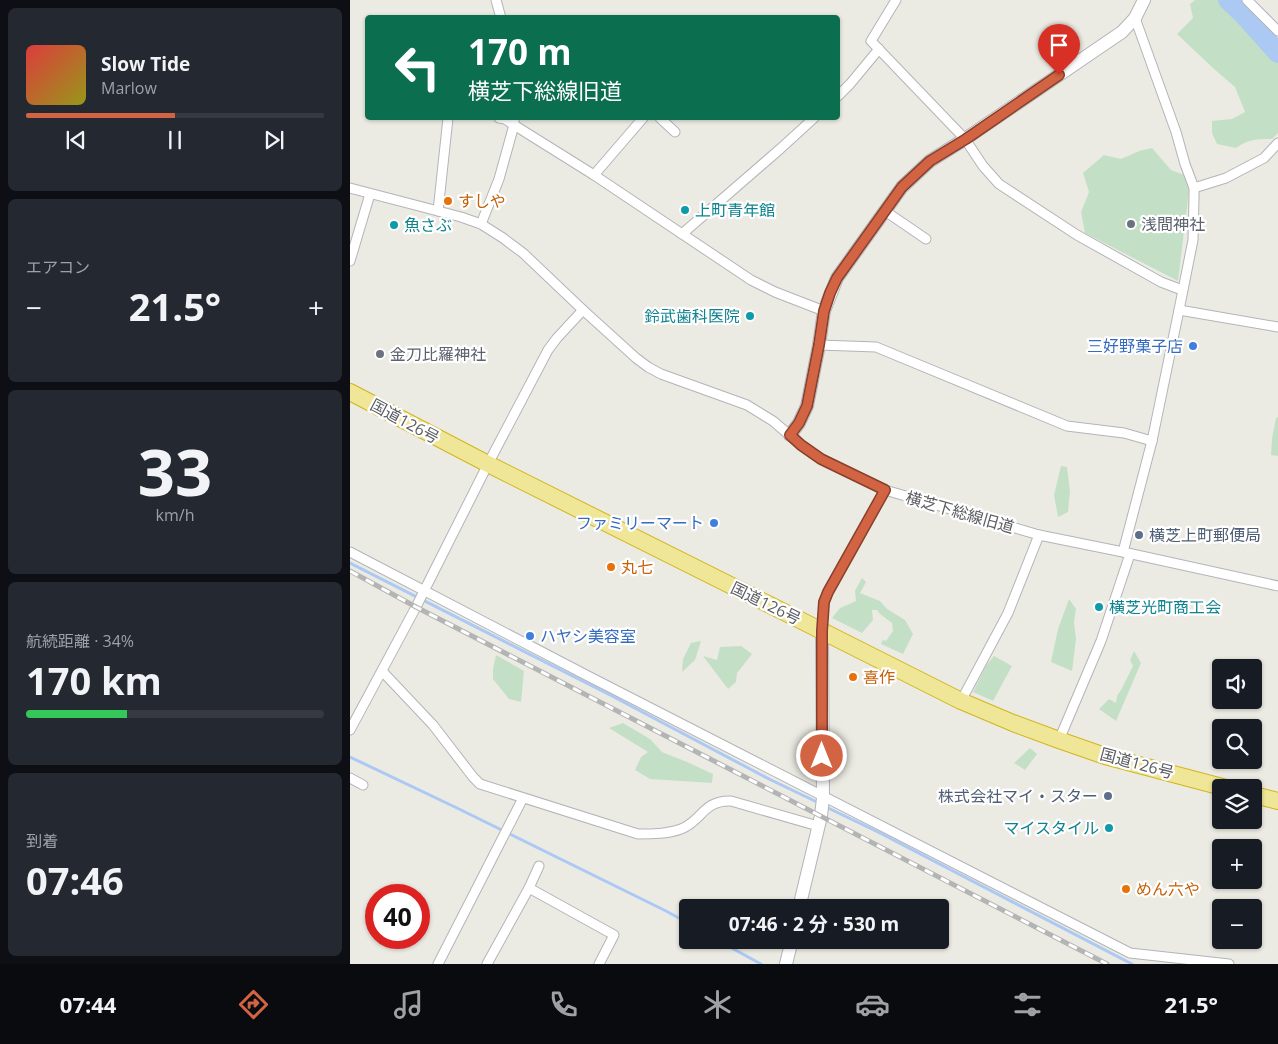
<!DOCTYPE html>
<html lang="ja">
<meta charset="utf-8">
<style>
:root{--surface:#171b24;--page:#242831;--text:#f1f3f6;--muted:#9ea1a6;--line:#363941;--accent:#d26343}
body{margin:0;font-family:"Open Sans","Noto Sans JP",sans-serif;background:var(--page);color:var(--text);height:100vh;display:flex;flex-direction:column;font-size:19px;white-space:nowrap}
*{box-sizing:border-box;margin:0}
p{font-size:16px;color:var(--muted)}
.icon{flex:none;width:28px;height:28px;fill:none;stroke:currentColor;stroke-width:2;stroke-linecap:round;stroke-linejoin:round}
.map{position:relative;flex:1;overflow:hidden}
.drawer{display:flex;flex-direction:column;gap:8px;padding:8px;background:#0d0f14;width:350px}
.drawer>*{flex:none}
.hud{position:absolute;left:15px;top:15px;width:475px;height:105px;border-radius:5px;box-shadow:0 1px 4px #0004;background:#0b6e4f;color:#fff;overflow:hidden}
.fabs{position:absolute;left:862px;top:659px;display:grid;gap:10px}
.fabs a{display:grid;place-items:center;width:50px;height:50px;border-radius:5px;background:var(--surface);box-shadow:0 1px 4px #0004;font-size:25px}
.speed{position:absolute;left:15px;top:884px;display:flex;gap:10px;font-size:25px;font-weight:700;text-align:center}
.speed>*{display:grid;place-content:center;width:65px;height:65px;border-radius:50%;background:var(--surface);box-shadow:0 1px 4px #0004;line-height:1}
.speed .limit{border:8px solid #d22;background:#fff;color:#111}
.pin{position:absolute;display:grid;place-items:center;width:42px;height:42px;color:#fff;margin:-51px -21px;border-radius:50% 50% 50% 0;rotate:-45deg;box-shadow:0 0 5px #0007}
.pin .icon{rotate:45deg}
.me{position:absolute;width:55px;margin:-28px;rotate:0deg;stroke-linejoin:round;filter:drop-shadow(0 0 4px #0008)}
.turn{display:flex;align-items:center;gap:18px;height:105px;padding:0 20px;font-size:22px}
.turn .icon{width:65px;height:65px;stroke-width:2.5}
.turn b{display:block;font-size:35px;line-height:42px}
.big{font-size:38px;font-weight:700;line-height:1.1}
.drawer .widget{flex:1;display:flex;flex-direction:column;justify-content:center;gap:8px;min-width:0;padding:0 18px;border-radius:8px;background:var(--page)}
.drawer .dial{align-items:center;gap:0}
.dial b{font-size:65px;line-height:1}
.song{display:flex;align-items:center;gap:15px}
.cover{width:60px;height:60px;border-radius:8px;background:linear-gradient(135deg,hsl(0 70% 55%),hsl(60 70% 35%))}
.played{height:5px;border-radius:2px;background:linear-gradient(90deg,var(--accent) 50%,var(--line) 50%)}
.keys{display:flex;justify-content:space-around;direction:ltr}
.heat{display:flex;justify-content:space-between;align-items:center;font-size:28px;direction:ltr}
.charge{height:8px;border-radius:4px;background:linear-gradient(90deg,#34c759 34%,var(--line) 0)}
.trip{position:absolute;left:329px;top:899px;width:270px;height:50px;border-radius:5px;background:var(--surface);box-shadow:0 1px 4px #0004;font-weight:700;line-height:50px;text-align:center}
.tabs{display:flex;height:80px;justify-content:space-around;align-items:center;background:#090b0e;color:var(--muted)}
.tabs .icon{width:35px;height:35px}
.tabs .current{color:var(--accent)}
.tabs b{font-size:22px;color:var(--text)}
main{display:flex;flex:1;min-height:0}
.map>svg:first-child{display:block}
.green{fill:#c3e0c7}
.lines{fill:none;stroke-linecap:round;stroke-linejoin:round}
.stream{stroke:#acc9f4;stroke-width:3}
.river{stroke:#acc9f4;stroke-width:20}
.street-casing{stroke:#b3b4b9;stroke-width:11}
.secondary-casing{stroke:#b2b4b9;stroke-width:14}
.highway-casing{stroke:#d2b51d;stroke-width:18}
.street{stroke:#fff;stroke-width:9}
.secondary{stroke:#fff;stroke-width:12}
.highway{stroke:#efe697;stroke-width:16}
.rail-casing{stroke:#b3b4b4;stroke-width:5}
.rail{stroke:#fff;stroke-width:3;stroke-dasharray:9;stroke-linecap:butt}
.route-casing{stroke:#88402c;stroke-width:12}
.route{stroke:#d26343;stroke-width:9}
.food-dot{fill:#e8710a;stroke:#fff;stroke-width:2}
.culture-dot{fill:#0f9aa8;stroke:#fff;stroke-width:2}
.worship-dot{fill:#6b7280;stroke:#fff;stroke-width:2}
.shop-dot{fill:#3f7fe0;stroke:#fff;stroke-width:2}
.service-dot{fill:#5c6f8a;stroke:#fff;stroke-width:2}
.labels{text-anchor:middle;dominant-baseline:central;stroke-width:4.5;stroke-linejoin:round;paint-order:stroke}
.food-label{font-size:16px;fill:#c56008;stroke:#fff;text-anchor:start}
.culture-label{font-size:16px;fill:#0d838f;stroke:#fff;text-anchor:start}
.worship-label{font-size:16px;fill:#5b616d;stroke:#fff;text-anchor:start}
.shop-label{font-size:16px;fill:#366cbe;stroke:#fff;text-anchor:end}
.street-label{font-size:16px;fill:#5b5d62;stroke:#fff}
.service-label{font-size:16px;fill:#4e5e75;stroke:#fff;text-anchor:start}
</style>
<main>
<section class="drawer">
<div class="widget">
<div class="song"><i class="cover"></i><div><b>Slow Tide</b><p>Marlow</p></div></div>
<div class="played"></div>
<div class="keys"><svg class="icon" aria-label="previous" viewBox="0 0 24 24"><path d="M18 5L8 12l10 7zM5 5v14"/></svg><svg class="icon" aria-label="pause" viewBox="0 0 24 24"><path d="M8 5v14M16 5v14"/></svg><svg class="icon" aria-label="next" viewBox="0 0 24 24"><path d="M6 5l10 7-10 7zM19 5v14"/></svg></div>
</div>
<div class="widget"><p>エアコン</p>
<div class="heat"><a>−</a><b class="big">21.5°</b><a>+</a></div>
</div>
<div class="widget dial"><b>33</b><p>km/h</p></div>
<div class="widget"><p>航続距離 · 34%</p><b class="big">170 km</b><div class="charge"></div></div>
<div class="widget"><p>到着</p><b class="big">07:46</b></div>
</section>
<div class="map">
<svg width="928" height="964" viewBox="0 0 928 964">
<rect width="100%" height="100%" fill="#ecebe3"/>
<g class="green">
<path d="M845,0h27l56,60v73l-6,6c-16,0 -23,0 -36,9l-19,-4 -5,-11v-12l20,-2 13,-7 -10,-25 -21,-18 -37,-35 16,-16 -3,-14z"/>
<polygon points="802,148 821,170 834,175 839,191 828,281 735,233 731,212 739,192 733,173 754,155 771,159 789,151"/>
<polygon points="928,417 928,456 921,455 922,439 926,418"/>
<polygon points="711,466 717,467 720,491 718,512 708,517 704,495"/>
<polygon points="512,578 516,582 510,593 530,601 537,609 555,620 563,634 553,654 531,644 533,640 536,641 543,631 542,623 530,614 527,610 522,610 523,620 512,633 482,618 490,608 506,601 505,591"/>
<polygon points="719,599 726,609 724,622 726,639 722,671 701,662 708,629"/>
<polygon points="351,641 345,660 332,672 333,659 341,643"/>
<polygon points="391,646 402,654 387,673 386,682 378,689 353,656 367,660 370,647"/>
<polygon points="784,651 791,663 766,721 749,709 759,699 766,703 767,696 771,690 783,666 780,660"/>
<polygon points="146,655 174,671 171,702 159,699 143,679 143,669"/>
<polygon points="644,656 662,666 643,701 623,692 636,666"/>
<polygon points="273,723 300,739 312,752 337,762 363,774 362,783 300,779 285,770 291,757 298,752 259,728"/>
<polygon points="680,748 687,754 675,770 664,763"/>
</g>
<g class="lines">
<g class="stream">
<polyline points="0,563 262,696 419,779 469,803"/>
<polyline points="0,757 107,808 316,911 338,923"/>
<polyline points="476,807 528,832 782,964"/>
<polyline points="367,940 411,964"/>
</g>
<polyline class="river" points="878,0 893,14 928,53"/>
<g class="street-casing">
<g id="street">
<polyline points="146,0 151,18"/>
<polyline points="546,0 521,41 615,139 633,166 649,184 727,235 811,282 832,290"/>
<polyline points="897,0 928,31"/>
<polyline points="488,96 500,84 529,49"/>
<polyline points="149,118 155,119 164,125 244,175 401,280 425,292 474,311"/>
<polyline points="310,118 325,132"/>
<polyline points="244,175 293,118"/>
<polyline points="0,188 111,217 131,224 153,238 173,253 233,310 286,358 298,367 311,374 397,405 423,421 451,445 471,459 535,490 689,535 773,552 928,586"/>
<polyline points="844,188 876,178 914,158 928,143"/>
<polyline points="88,211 98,118"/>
<polyline points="535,211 576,239"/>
<polyline points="131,224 149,179 164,125 164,120"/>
<polyline points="332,234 430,149 464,118"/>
<polyline points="0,261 20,194"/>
<polyline points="829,310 928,327"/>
<polyline points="469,345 526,347 717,426 774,433 802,441"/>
<polyline points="0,552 238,676 780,953 879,964"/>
<polyline points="773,552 802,441 829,310 843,240 844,197 844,188 835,164 826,132 785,18"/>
<polyline points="472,631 474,602 478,592 535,490"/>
<path d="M32,671l51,54 40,52 7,7 158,50c14,0 29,0 43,-5 21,-8 22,-29 50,-28l87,25"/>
<polyline points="611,701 658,613 689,535"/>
<polyline points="0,730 66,607 138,464 198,350 207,338 233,310"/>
<polyline points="709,740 751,641 780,554"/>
<polyline points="0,778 13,785"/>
<polyline points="179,888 264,935 249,964"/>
<polyline points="88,964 173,798"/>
<polyline points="137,964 179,888 189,866"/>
</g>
</g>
<g class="secondary-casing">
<g id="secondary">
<polyline points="440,435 449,423 457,406 469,345 474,311 487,278 552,187 580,161 615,139 772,32 785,18 794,0"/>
<polyline points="449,908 471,816 473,798 472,631"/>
<polyline points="436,964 442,940"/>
</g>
</g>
<g class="highway-casing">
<g id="highway">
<polyline points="0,392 138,464 472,631 611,701 663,723 709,740 755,756 876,788"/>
<polyline points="904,795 928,801"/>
</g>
</g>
<use href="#street" class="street"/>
<use href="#secondary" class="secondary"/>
<use href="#highway" class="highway"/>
<g class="rail-casing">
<polyline id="rail" points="0,571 66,607 757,964"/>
</g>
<use href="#rail" class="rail"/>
</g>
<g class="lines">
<g class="route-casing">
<polyline id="route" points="472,756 472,631 474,602 478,592 535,490 471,459 451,445 440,435 449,423 457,406 469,345 474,311 480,293 487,278 552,187 580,161 616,139 709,75"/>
</g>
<use href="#route" class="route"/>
</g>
<g class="food-dot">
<circle cx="98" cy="201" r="5"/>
<circle cx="261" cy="567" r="5"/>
<circle cx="503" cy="677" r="5"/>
<circle cx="776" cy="889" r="5"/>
</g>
<g class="culture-dot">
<circle cx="335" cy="210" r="5"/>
<circle cx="44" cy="225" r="5"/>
<circle cx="400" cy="316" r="5"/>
<circle cx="749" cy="607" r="5"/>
<circle cx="759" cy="828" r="5"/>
</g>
<g class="worship-dot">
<circle cx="781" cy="224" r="5"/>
<circle cx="30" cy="354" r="5"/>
</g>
<g class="shop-dot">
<circle cx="843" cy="346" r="5"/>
<circle cx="364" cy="523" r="5"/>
<circle cx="180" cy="636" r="5"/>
</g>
<g class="service-dot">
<circle cx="789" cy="535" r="5"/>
<circle cx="758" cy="796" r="5"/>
</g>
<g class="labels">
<g class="food-label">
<text x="108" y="201">すしや</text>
<text x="271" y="567">丸七</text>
<text x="513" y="677">喜作</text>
<text x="786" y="889">めん六や</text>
</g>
<g class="culture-label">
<text x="345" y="210">上町青年館</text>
<text x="54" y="225">魚さぶ</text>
<text x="390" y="316" text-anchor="end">鈴武歯科医院</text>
<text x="759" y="607">横芝光町商工会</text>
<text x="749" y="828" text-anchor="end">マイスタイル</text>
</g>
<g class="worship-label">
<text x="791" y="224">浅間神社</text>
<text x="40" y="354">金刀比羅神社</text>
</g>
<g class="shop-label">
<text x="833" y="346">三好野菓子店</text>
<text x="354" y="523">ファミリーマート</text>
<text x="190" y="636" text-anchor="start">ハヤシ美容室</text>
</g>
<g class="street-label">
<text transform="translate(55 421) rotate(28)">国道126号</text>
<text transform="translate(610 512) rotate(16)">横芝下総線旧道</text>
<text transform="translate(416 603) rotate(26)">国道126号</text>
<text transform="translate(787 763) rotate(15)">国道126号</text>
</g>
<g class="service-label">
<text x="799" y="535">横芝上町郵便局</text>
<text x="748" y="796" text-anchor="end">株式会社マイ・スター</text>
</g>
</g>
</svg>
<div class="fabs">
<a><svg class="icon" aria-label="sound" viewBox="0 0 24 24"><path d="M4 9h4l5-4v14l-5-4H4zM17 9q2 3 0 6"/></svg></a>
<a><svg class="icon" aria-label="search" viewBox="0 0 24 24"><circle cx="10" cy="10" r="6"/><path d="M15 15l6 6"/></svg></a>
<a><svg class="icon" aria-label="layers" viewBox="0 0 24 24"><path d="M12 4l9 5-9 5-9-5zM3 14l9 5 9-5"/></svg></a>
<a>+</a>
<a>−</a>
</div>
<div class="speed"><div class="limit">40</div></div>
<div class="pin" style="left:709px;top:75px;background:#d93025"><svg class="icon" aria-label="arrive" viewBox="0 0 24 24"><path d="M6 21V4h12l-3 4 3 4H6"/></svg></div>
<svg class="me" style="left:472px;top:756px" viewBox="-20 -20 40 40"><circle r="17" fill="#d26343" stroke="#fff" stroke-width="3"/><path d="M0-11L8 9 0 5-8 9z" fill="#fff"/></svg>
<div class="trip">07:46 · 2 分 · 530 m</div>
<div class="hud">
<div class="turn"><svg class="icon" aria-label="left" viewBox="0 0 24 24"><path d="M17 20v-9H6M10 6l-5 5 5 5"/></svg><div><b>170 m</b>横芝下総線旧道</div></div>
</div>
</div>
</main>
<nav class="tabs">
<b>07:44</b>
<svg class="icon current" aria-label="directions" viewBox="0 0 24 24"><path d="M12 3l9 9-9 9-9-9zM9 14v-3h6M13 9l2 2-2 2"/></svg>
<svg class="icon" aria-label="music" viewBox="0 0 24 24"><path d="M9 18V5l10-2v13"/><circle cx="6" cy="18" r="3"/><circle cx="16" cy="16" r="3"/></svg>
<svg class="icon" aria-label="phone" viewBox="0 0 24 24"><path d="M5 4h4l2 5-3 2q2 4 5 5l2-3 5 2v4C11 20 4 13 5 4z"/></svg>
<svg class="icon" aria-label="climate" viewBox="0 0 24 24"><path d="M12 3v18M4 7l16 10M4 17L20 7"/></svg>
<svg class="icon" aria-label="car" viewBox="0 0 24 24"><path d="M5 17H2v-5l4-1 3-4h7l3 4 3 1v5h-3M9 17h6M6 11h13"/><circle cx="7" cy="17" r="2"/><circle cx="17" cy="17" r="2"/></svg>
<svg class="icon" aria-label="filters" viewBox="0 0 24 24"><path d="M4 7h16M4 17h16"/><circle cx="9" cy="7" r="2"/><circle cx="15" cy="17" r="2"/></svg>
<b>21.5°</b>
</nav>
